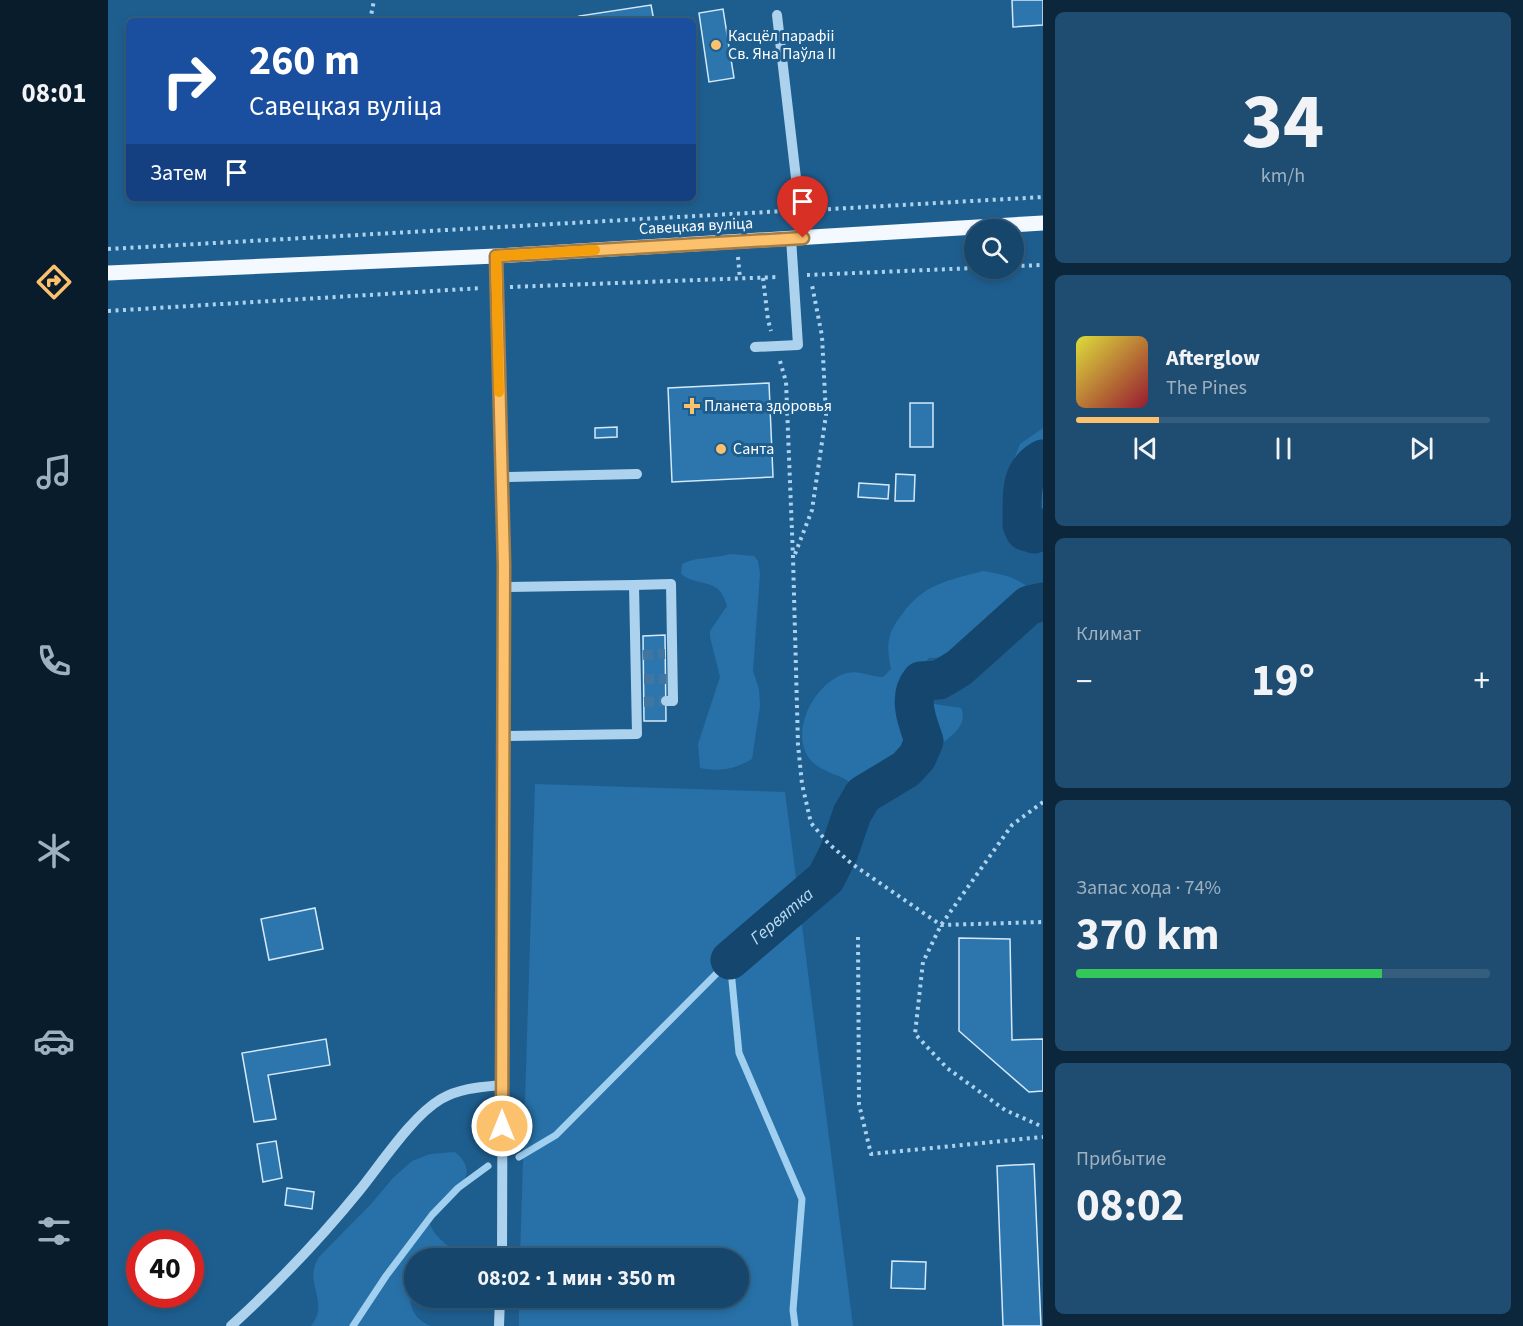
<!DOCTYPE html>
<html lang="ru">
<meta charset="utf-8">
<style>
:root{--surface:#16466b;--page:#1f4d71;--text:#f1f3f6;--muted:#9eb1c1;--line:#355e7e;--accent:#fcc16c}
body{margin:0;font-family:"Source Sans 3",sans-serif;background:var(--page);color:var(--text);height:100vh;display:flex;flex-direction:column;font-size:22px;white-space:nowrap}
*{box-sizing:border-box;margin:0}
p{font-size:20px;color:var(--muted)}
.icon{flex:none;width:33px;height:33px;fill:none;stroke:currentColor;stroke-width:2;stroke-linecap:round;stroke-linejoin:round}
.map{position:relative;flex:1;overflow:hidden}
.panel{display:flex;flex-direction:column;gap:12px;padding:12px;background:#0c263b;width:480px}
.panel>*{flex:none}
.top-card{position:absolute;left:18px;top:18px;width:570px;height:183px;border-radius:9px;box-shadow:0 3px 9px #0003,0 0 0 2px var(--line);background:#1a4fa0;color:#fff;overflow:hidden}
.tools{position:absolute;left:856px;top:219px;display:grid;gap:12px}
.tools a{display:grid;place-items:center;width:60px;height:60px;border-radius:50%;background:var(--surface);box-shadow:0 3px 9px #0003,0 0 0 2px var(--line);font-size:30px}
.speed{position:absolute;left:18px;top:1230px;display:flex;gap:12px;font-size:30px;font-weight:700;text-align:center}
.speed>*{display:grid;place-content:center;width:78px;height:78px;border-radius:50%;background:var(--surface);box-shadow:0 3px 9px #0003,0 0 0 2px var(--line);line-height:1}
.speed .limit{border:9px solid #d22;background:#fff;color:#111}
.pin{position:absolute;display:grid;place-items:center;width:51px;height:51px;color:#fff;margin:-62px -26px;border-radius:50% 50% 50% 0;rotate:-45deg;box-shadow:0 0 6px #0007}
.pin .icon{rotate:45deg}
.me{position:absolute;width:66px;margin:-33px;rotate:0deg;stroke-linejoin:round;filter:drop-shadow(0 0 4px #0008)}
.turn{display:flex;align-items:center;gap:21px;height:126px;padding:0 24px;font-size:27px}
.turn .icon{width:78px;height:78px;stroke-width:2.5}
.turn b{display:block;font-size:42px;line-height:51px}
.then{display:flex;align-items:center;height:57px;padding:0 24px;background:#0003;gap:12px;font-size:22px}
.big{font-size:45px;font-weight:700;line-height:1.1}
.panel .widget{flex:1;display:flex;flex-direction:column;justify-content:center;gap:9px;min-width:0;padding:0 21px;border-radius:9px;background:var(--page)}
.panel .dial{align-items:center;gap:0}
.dial b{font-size:78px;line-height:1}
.song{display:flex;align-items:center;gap:18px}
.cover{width:72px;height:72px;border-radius:9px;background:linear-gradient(135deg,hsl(60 70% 55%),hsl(350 70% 35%))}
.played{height:6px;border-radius:3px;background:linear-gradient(90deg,var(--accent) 20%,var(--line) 20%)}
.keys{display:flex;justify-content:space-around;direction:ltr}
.heat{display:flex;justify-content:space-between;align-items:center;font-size:33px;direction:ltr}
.charge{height:9px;border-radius:4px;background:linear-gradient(90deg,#34c759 74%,var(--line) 0)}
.trip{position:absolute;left:296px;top:1248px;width:345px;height:60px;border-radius:30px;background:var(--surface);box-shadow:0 3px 9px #0003,0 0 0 2px var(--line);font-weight:700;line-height:60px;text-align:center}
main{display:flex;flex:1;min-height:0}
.menu{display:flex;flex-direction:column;width:108px;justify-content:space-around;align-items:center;background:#091c2b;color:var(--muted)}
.menu .icon{width:42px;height:42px}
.menu .selected{color:var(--accent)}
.menu b{font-size:27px;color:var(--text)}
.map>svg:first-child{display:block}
.green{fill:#2771a8}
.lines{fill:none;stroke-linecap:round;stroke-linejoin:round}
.stream{stroke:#a0cfef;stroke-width:7}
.river{stroke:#14466e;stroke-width:39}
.building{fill:#2d76ad;stroke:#d3e9f9;stroke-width:1.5}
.minor-tunnel{stroke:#4076a0;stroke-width:10;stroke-dasharray:10 5;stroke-linecap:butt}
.path{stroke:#add2ed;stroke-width:4;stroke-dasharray:3 4.5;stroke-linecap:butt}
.minor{stroke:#add2ed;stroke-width:10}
.major{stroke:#f3f9ff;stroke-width:15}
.route-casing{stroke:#a47d46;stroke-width:15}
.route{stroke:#fcc16c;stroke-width:10}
.slow{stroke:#f59e0b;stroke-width:10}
.poi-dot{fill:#fcc16c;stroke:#1e5e8f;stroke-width:2}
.labels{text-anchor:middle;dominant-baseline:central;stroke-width:6;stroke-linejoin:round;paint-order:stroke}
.poi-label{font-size:16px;fill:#fff;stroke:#1e5e8f;text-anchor:start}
.street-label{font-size:16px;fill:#fff;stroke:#1e5e8f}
.water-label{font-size:18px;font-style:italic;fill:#b9dbf4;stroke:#1e5e8f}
</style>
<main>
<nav class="menu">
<b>08:01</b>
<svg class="icon selected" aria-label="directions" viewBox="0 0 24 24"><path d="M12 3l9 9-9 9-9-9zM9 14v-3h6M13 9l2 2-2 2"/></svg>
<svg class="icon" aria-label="music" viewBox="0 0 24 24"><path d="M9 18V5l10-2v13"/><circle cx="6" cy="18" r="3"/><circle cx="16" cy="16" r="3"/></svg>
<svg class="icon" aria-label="phone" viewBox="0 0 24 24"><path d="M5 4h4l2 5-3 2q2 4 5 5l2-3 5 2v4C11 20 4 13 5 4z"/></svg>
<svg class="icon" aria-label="climate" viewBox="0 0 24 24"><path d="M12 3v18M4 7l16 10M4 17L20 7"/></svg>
<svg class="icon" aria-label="car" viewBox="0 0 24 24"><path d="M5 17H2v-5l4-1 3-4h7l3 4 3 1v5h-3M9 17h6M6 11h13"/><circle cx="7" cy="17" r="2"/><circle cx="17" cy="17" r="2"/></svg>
<svg class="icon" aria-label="filters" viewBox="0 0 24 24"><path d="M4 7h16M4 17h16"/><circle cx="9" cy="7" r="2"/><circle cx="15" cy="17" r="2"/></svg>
</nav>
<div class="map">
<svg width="935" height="1326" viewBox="0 0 935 1326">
<rect width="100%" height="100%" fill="#1e5e8f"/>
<g class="green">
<polygon points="935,428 935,469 932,474 935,486 935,511 925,513 914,511 901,491 903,467 912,444"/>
<path d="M622,554l24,2 4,5 2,12 -7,98 6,18 1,17 -8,53c-17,10 -32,13 -52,9l-2,-24 22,-67 -10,-40v-6l17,-25c-9,-31 -26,-17 -46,-32l1,-10c15,-8 32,-5 48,-10z"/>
<path d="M875,571c25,4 39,8 57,27l-3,10 -17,15 -31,37c-19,0 -42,-4 -60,-2l-8,10 -6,16c9,23 24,20 46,24 8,20 -13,28 -26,42 -13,14 -24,27 -39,39 -3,2 -8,7 -11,8 -8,2 -25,-4 -31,-9 -3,-2 -4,-5 -6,-7 -12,-8 -30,-10 -39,-23 -20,-28 7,-77 38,-85 13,-3 23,4 36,4l8,-8c-5,-25 -4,-36 12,-56 21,-29 46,-33 80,-42z"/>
<polygon points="427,784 677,792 745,1326 411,1326 411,1298 630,1298 630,1258 412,1258"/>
<path d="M347,1152c39,34 -33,46 -25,72 4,14 23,25 33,34h-49l1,40 -5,3c2,13 10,21 21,25h-120c20,-25 -9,-43 8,-69l52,-53 22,-26 19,-17 18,-7z"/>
</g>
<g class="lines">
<g class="stream">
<polyline points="622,960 631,1053 694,1199 685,1310 687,1326"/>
<polyline points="411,1157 448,1135 622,960"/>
<polyline points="245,1326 278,1276 324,1215 350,1188 380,1166"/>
</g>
<g class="river">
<path d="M935,459c-26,14 -20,40 -21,66l3,6 9,3 9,-6"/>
<path id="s1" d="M622,960l96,-82 13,-26 13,-38 11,-19 43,-26 11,-12 7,-16c-6,-18 -17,-43 -3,-60l18,-1 20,-12 70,-63 14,-3"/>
</g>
</g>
<g class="building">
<polygon points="904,0 935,0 935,25 905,27"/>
<polygon points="543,5 546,21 472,21 471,16"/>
<polygon points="615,9 626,78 601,82 591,13"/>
<polygon points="661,383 665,477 564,482 560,388"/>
<rect x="802" y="403" width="23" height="44"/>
<polygon points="509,427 509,437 487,438 487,428"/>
<polygon points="788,474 807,475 806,501 787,501"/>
<polygon points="751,483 781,485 780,499 750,497"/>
<polygon points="557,635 558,721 536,721 535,636"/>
<polygon points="207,908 215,949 161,960 153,919"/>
<polygon points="851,938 902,939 904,1040 935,1039 935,1091 921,1092 851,1031"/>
<polygon points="218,1039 222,1065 160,1075 168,1119 146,1122 134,1053"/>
<polygon points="168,1141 174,1178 155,1182 149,1144"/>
<polygon points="926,1164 933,1326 895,1326 889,1166"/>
<polygon points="179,1188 206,1192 204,1209 177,1205"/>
<polygon points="784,1261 818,1262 817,1289 783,1288"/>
</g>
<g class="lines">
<g class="minor-tunnel">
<polyline points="535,655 557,654"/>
<polyline points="536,679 558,679"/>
<polyline points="536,702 558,701"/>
</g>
<g class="path">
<polyline points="262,21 266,0"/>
<polyline points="705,210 935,197"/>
<polyline points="0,249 677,211"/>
<polyline points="630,257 632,279"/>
<polyline points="906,266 935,265"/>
<polyline points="699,275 867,268"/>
<polyline points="655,278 660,320 663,331"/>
<polyline points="402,287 670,277"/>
<polyline points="0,311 374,288"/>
<polyline points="672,361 678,382 685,557 690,745 694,784 703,823 720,843 744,864 833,925 935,922"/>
<polyline points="687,554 704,510 718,415 714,336 704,285"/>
<polyline points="935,802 904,825 833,925 815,962 807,1034 839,1068 897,1110 935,1127"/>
<polyline points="750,937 751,1104 763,1154 935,1137"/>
</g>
<g class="minor">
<polyline points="669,15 695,238"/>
<polyline points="388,256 396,587 394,1258"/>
<polyline points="647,347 690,345 683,238"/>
<polyline points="395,477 529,474"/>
<polyline points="526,585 563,584 565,701 558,701"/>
<polyline points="395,736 529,734 526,585 396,587"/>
<path d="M123,1326c46,-42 89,-87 128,-135 22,-27 53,-75 82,-92 19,-11 39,-12 61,-14"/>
<polyline points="391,1326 392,1298"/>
</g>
<polyline class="major" points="0,273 388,256 935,223"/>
</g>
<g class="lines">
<g class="route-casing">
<polyline id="route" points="394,1126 396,565 388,256 695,238"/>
</g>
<use href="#route" class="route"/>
<polyline class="slow" points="391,392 388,256 487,250"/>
</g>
<g class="poi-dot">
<circle cx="608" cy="45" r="6"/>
<path d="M581 397h6v6h6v6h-6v6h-6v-6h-6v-6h6z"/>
<circle cx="613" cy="449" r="6"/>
</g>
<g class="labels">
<g class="poi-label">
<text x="620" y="36">Касцёл парафіі<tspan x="620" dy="18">Св. Яна Паўла II</tspan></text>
<text x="596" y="406">Планета здоровья</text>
<text x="625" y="449">Санта</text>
</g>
<g class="street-label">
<text transform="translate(588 226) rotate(-3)">Савецкая вуліца</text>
</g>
<g class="water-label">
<text stroke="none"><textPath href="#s1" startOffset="68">Гервятка</textPath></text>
</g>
</g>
</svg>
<div class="tools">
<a><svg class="icon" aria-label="search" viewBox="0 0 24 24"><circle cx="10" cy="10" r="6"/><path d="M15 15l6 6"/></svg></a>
</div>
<div class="speed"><div class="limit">40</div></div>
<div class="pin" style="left:695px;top:238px;background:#d93025"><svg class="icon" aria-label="arrive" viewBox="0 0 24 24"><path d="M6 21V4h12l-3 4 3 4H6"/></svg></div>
<svg class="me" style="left:394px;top:1126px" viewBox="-20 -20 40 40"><circle r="17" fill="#fcc16c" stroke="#fff" stroke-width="3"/><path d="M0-11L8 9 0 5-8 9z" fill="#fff"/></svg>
<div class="trip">08:02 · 1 мин · 350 m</div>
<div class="top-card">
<div class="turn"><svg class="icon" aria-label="right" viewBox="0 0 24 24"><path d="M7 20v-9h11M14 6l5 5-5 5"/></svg><div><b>260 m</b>Савецкая вуліца</div></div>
<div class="then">Затем<svg class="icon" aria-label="arrive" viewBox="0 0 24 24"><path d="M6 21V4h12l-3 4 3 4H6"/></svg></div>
</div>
</div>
<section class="panel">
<div class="widget dial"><b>34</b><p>km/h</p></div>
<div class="widget">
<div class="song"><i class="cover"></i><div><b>Afterglow</b><p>The Pines</p></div></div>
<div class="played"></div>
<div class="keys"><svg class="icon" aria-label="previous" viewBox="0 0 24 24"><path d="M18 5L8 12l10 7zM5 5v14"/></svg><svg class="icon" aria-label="pause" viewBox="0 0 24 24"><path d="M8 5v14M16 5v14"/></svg><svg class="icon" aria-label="next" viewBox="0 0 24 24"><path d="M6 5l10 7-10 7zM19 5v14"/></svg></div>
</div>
<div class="widget"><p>Климат</p>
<div class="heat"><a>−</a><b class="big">19°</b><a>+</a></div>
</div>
<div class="widget"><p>Запас хода · 74%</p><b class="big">370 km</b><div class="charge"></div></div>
<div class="widget"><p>Прибытие</p><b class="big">08:02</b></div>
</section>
</main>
